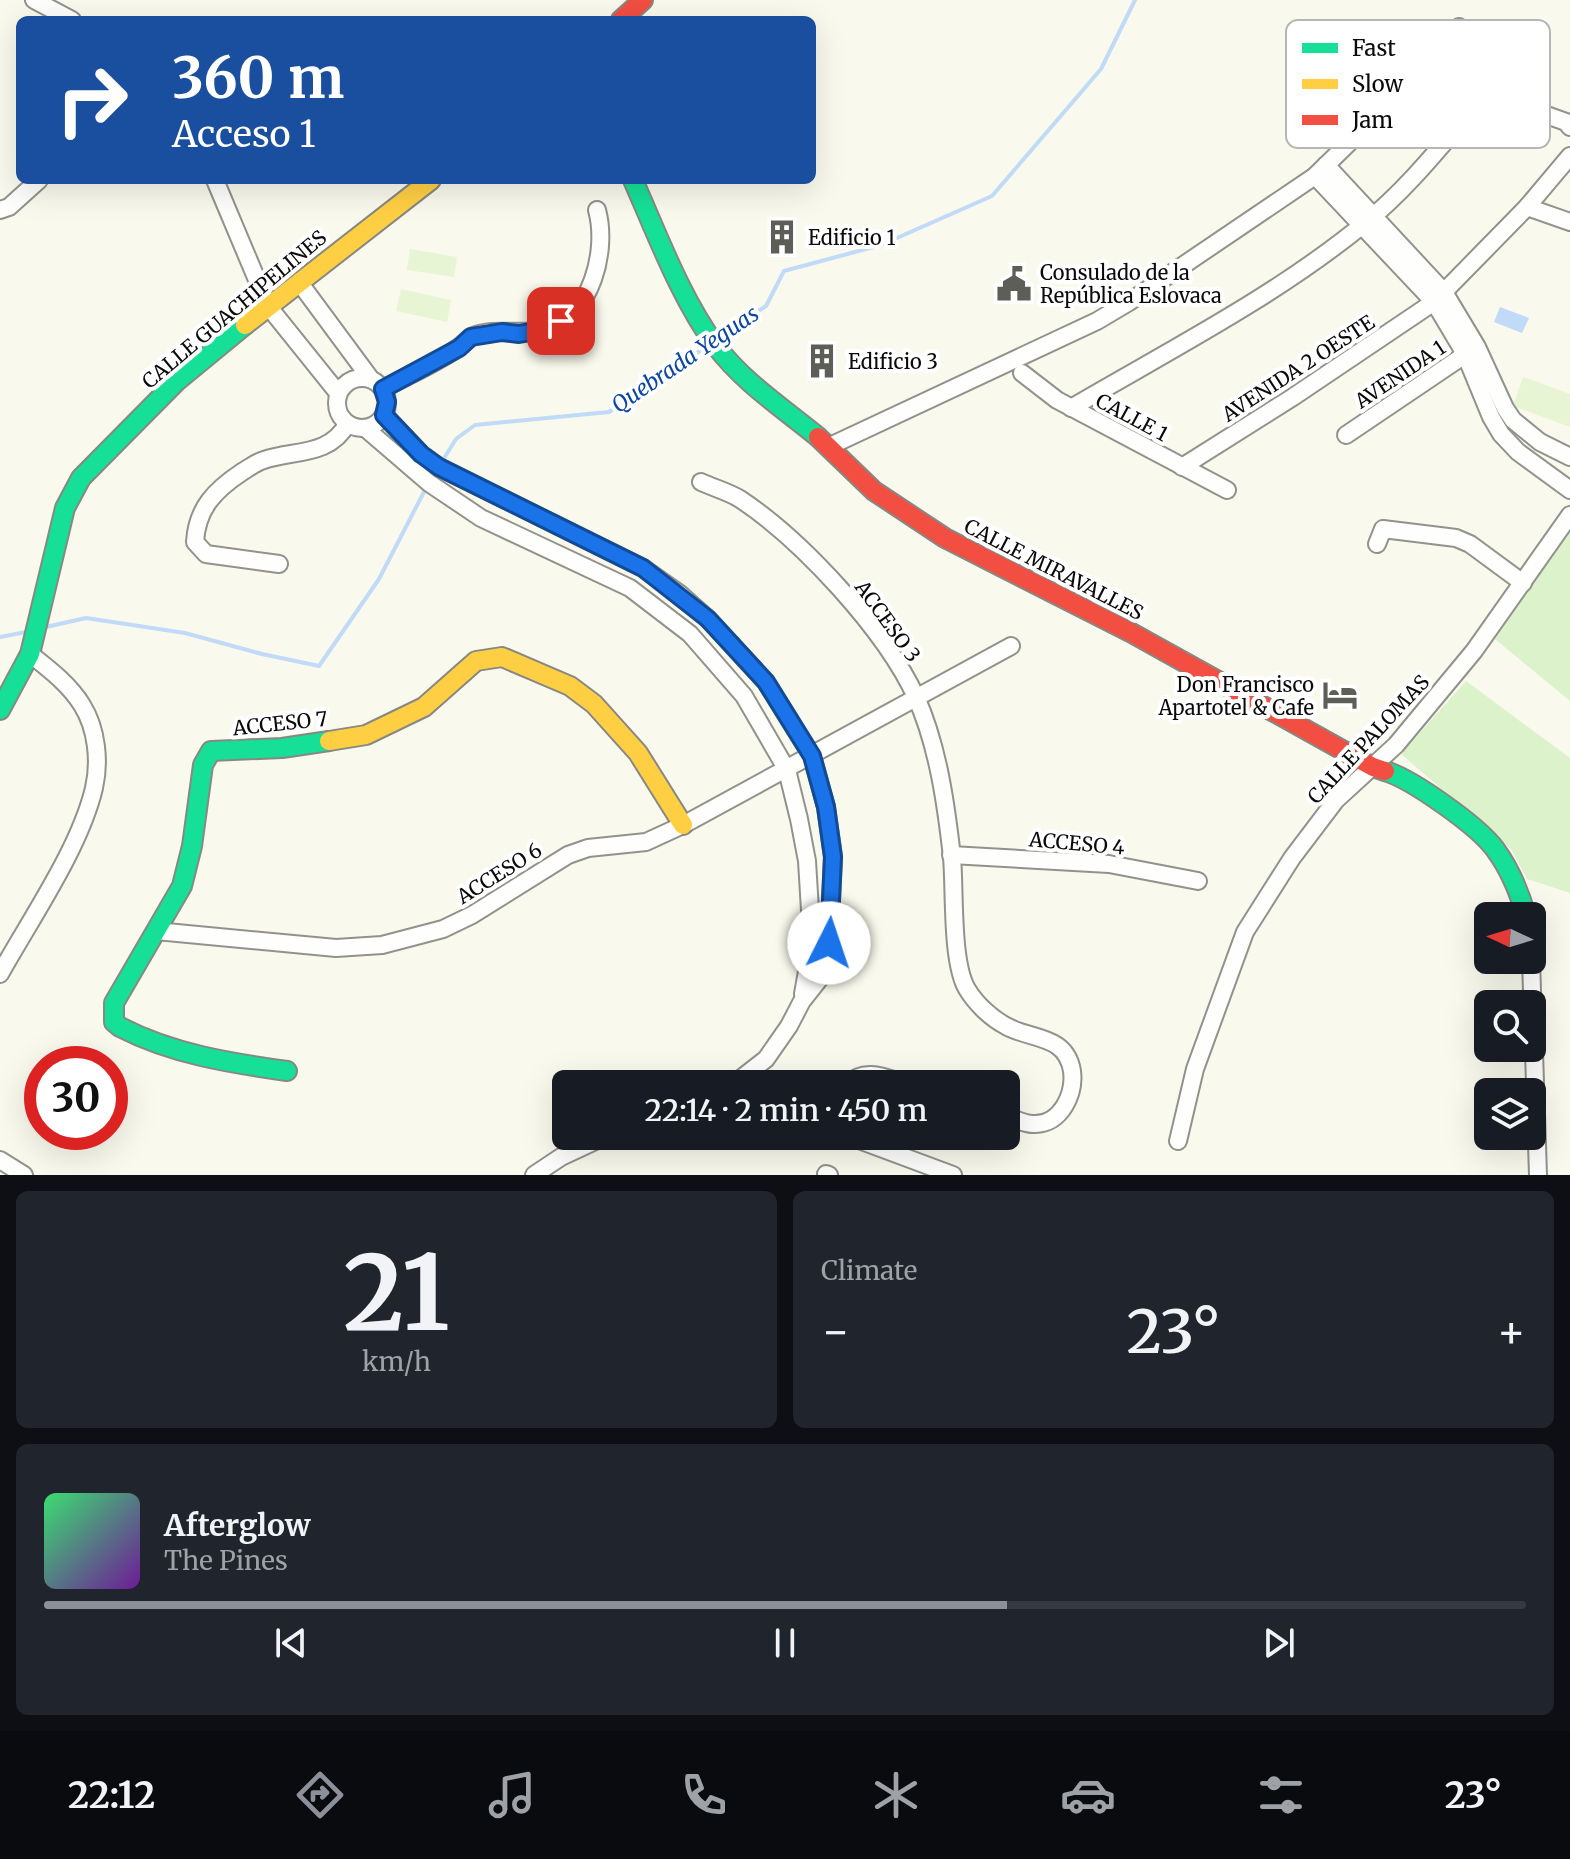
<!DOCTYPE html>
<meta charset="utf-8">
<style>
:root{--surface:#171b24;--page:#20242c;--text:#f1f3f6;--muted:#9ea1a6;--line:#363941;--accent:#8c9099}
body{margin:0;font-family:Merriweather,serif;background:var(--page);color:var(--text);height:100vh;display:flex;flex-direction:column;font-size:30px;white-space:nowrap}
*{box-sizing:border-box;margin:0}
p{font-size:26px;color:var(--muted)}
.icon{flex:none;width:44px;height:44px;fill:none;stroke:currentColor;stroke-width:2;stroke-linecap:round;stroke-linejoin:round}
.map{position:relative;height:1175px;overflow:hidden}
.drawer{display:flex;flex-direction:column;gap:16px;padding:16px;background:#0d0f14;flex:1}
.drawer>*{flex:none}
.guide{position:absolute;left:16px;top:16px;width:800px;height:168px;border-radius:12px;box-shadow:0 8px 32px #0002;background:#1a4fa0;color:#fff;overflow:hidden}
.needle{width:52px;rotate:274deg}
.controls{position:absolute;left:1474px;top:902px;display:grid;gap:16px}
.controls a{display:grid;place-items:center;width:72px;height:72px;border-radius:12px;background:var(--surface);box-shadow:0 8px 32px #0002;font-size:40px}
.speed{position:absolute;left:24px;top:1046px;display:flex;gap:16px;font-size:40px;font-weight:700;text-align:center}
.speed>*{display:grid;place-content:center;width:104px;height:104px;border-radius:50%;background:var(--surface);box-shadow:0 8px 32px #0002;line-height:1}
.speed .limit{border:12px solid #d22;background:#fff;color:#111}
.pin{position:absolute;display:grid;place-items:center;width:68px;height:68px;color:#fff;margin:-34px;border-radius:16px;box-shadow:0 4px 12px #0006}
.me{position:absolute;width:88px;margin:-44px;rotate:4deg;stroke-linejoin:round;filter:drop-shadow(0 0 6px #0008)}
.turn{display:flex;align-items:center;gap:28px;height:168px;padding:0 24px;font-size:36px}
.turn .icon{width:104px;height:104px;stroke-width:2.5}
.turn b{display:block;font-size:56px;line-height:68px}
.big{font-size:60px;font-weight:600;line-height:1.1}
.drawer .tile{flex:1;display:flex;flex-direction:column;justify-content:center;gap:12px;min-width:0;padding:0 28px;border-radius:12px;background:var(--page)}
.drawer .dial{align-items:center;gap:0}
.dial b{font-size:104px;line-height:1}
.song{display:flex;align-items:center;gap:24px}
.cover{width:96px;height:96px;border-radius:12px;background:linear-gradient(135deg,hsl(140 70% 55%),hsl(280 70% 35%))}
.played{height:8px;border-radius:4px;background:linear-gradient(90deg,var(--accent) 65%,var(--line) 65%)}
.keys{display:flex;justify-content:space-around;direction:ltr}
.heat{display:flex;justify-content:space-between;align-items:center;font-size:44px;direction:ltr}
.drawer .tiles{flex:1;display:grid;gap:16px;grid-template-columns:1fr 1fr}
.tile:last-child{grid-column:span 2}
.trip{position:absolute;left:552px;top:1070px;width:468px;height:80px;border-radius:12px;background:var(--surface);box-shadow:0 8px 32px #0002;font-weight:600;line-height:80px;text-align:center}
.menu{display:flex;height:128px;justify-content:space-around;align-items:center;background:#090b0e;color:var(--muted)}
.menu .icon{width:56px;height:56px}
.menu .active{color:var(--accent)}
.menu b{font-size:36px;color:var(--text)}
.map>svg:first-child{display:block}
.green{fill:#dbf2ca}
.pitch{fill:#e7f5d5}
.water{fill:#c0daf7}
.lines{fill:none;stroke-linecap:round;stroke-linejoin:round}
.stream{stroke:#c0daf7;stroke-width:4}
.street-casing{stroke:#92928c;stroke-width:20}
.fast-casing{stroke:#888883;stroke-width:22}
.slow-casing{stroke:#888883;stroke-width:22}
.jam-casing{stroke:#888883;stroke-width:22}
.street{stroke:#fefefc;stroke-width:16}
.fast{stroke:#16e098;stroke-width:18}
.slow{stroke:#ffcf43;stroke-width:18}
.jam{stroke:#f24e42;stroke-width:18}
.route-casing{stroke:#114b97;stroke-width:20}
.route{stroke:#1a73e8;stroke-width:14}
.labels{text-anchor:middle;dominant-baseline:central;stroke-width:8;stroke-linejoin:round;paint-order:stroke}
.poi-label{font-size:20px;fill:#0a0a0a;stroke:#fff;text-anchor:start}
.street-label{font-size:20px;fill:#0a0a0a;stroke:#fff}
.water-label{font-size:22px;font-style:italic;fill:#0b46a4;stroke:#fff}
.key{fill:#fff;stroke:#b6b6b6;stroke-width:2}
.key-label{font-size:22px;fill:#0a0a0a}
</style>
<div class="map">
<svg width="1570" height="1175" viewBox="0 0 1570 1175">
<rect width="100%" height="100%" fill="#f9f9ed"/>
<g class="green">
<polygon points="1570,531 1570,701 1495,639"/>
<polygon points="1466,681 1570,758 1570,893 1527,879 1511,849 1401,754"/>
</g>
<g class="pitch">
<polygon points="410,249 457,257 454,277 407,270"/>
<polygon points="401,289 451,300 447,322 396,311"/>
<polygon points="1523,377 1570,394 1570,427 1513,406"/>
</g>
<polygon class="water" points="1500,307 1529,318 1522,333 1494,322"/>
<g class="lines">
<g class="stream">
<polyline points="719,337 766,306 784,271 881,245 992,196 1101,69 1135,0"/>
<polyline points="441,463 456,439 475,425 609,412 709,345"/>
<polyline points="46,627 86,618 185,633 262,654 319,666 379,579 426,488"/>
<polyline points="0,637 26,632"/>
</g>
<g class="street-casing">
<g id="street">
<polyline points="34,0 72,20"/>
<polyline points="1439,71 1457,83 1566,122 1570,127"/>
<polyline points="1326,165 1444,292 1477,347 1505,408 1513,420 1540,442 1570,457"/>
<polyline points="1315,176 1434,302 1465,354 1491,417 1501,434 1518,452 1570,490"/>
<polyline points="215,180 268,306 338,393"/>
<polyline points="1527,207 1570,222"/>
<polyline points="0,210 9,207 39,180"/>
<polyline points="299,282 370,378"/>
<polyline points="1022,373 1057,400 1227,490"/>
<circle cx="362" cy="403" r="25"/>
<path d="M383,389c25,-14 53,-25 76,-42 5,-3 8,-8 14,-11 23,-9 49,0 73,-7 46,-13 62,-79 51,-119"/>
<path d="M1071,408c99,-58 205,-112 294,-185 45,-36 82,-85 121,-129"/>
<polyline points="384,415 421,454 439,467 643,568 680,594 708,619 766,682 812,756 826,807 833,857 829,943 821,977 802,1001 789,1026 766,1059 734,1084"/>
<polyline points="365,428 429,483 481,518 630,588 690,634 744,696 787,770 799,819 807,861 812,943 803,994"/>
<polyline points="1346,435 1472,350"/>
<polyline points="830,446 1097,321 1129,302 1315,176 1409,84 1459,27"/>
<polyline points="1182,467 1293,397 1434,302 1527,207 1570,156"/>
<path d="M701,482c13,6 28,10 39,17 62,41 145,131 176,198 22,49 30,107 36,160 3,34 -1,105 15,132 9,15 24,29 39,37 24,14 60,8 66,45 3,23 -11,53 -37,53 -9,1 -20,-5 -29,-8"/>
<polyline points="1377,544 1383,529 1456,538 1470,544 1523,583"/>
<path d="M279,564l-73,-10 -11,-12c2,-34 20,-52 47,-70 7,-4 14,-10 22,-12 30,-10 66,-4 83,-36"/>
<polyline points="951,855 1109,864 1198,881"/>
<polyline points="156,931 336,948 382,945 443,929 472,915 568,855 588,848 646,842 683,825 1011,646"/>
<polyline points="1531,960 1538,1175"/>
<path d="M0,974c30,-54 80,-126 94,-186 6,-26 3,-59 -12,-83 -13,-21 -33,-36 -52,-51"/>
<path d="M848,1084c17,-17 38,-6 58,0"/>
<polyline points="848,1136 953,1175"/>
<polyline points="1178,1141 1195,1069 1245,932 1292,858 1336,800 1396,745 1474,651 1570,515"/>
<polyline points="0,1160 24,1175"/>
<polyline points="826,1174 829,1175"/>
<polyline points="534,1175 561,1157 606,1136"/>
</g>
</g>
<g class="fast-casing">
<g id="fast">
<path d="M633,180c24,54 48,119 83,166 27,36 68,63 102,91"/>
<polyline points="0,710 30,654 65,508 81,478 177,381 245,325"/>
<path d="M1385,771c27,8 93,55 110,78 14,19 25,45 31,67"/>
<path d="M287,1071c-57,-8 -115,-17 -167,-44l-6,-5v-19l68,-117 10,-40 11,-81 8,-14 71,-3 47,-7"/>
</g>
</g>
<g class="slow-casing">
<g id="slow">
<polyline points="245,325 431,180"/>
<polyline points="329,741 366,735 424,707 476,661 502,657 570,686 594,704 638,753 683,825"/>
</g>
</g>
<g class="jam-casing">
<g id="jam">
<polyline points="621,20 643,0"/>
<polyline points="818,437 874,491 945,538 1130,632 1373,767 1385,771"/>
</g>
</g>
<use href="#street" class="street"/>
<use href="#fast" class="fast"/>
<use href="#slow" class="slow"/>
<use href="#jam" class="jam"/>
</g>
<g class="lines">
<g class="route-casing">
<polyline id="route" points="561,321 548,329 519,334 502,332 471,337 459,348 383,389 387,402 384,415 421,454 439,467 643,568 708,619 766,682 812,756 826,807 833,857 829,943"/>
</g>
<use href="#route" class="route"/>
</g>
<defs>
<g id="building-bare" transform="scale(2.76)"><path d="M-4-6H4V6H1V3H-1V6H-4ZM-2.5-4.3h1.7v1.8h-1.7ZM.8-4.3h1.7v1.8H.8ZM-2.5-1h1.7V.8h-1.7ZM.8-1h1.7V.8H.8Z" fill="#5e5e59" stroke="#fff" stroke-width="2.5" paint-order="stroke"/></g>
<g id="civic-bare" transform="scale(2.76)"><path d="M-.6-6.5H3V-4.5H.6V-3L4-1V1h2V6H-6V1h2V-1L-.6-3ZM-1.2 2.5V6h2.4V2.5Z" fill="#5e5e59" stroke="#fff" stroke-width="2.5" paint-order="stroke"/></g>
<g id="hotel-bare" transform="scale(2.76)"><path d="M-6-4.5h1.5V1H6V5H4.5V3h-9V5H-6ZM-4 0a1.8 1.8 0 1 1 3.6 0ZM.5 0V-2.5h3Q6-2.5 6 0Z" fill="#5e5e59" stroke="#fff" stroke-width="2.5" paint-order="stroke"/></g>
</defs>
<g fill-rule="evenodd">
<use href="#building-bare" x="782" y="237"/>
<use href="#civic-bare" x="1014" y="284"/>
<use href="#building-bare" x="822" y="361"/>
<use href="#hotel-bare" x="1340" y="695"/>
</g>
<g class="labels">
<g class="poi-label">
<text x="808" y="237">Edificio 1</text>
<text x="1040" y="272">Consulado de la<tspan x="1040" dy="23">República Eslovaca</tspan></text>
<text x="848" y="361">Edificio 3</text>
<text x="1314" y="684" text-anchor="end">Don Francisco<tspan x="1314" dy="23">Apartotel &amp; Cafe</tspan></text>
</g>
<g class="street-label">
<text transform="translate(234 309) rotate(-40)">CALLE GUACHIPELINES</text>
<text transform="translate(1298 368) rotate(-33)">AVENIDA 2 OESTE</text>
<text transform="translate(1400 374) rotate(-34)">AVENIDA 1</text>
<text transform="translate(1132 417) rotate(28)">CALLE 1</text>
<text transform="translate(1054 569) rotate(27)">CALLE MIRAVALLES</text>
<text transform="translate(888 621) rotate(54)">ACCESO 3</text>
<text transform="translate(280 723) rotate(-6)">ACCESO 7</text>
<text transform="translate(1368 739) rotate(-47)">CALLE PALOMAS</text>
<text transform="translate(1077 843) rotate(5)">ACCESO 4</text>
<text transform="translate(499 873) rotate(-32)">ACCESO 6</text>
</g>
<g class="water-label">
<text transform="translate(685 359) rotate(-34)">Quebrada Yeguas</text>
</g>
</g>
<rect x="1286" y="20" width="264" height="128" rx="12" class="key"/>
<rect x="1302" y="43" width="36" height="10" fill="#16e098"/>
<rect x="1302" y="79" width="36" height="10" fill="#ffcf43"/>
<rect x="1302" y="115" width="36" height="10" fill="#f24e42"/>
<g class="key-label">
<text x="1352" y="56">Fast</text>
<text x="1352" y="92">Slow</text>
<text x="1352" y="128">Jam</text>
</g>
</svg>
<div class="controls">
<a><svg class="needle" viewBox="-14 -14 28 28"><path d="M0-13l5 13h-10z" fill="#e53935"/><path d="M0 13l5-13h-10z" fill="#9ea1a6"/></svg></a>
<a><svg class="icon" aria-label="search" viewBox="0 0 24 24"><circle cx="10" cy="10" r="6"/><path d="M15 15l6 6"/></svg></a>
<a><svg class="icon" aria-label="layers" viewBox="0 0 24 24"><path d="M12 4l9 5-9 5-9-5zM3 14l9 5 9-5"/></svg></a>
</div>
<div class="speed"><div class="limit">30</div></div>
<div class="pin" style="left:561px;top:321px;background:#d93025"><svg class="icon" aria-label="arrive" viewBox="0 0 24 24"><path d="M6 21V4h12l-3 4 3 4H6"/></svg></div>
<svg class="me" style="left:829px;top:943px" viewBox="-20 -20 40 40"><circle r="19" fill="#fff"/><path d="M0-13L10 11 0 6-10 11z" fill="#1a73e8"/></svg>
<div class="trip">22:14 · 2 min · 450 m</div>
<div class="guide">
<div class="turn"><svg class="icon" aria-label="right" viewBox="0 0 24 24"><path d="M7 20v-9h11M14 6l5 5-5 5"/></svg><div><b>360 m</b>Acceso 1</div></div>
</div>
</div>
<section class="drawer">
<div class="tiles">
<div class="tile dial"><b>21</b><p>km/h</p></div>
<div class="tile"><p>Climate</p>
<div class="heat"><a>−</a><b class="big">23°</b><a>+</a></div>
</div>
<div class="tile">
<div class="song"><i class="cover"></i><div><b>Afterglow</b><p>The Pines</p></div></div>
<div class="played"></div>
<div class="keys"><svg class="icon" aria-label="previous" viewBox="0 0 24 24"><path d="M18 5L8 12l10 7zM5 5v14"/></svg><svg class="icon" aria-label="pause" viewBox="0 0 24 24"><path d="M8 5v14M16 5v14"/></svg><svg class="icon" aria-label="next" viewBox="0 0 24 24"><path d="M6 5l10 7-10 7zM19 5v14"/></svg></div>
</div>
</div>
</section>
<nav class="menu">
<b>22:12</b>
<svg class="icon active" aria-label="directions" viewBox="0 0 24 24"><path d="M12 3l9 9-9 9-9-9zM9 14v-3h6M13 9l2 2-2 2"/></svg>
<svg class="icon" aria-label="music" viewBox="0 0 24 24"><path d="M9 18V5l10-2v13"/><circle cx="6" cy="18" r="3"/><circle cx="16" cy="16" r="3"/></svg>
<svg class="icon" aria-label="phone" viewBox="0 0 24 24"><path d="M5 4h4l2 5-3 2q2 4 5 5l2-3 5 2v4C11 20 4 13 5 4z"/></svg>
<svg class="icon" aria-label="climate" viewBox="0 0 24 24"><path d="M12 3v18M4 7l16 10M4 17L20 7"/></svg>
<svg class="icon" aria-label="car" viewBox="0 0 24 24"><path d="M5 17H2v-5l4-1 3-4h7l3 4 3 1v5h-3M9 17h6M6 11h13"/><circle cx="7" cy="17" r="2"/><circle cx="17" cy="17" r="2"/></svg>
<svg class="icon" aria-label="filters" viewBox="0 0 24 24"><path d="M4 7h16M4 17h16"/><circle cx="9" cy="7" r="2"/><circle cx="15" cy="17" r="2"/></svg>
<b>23°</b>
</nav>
